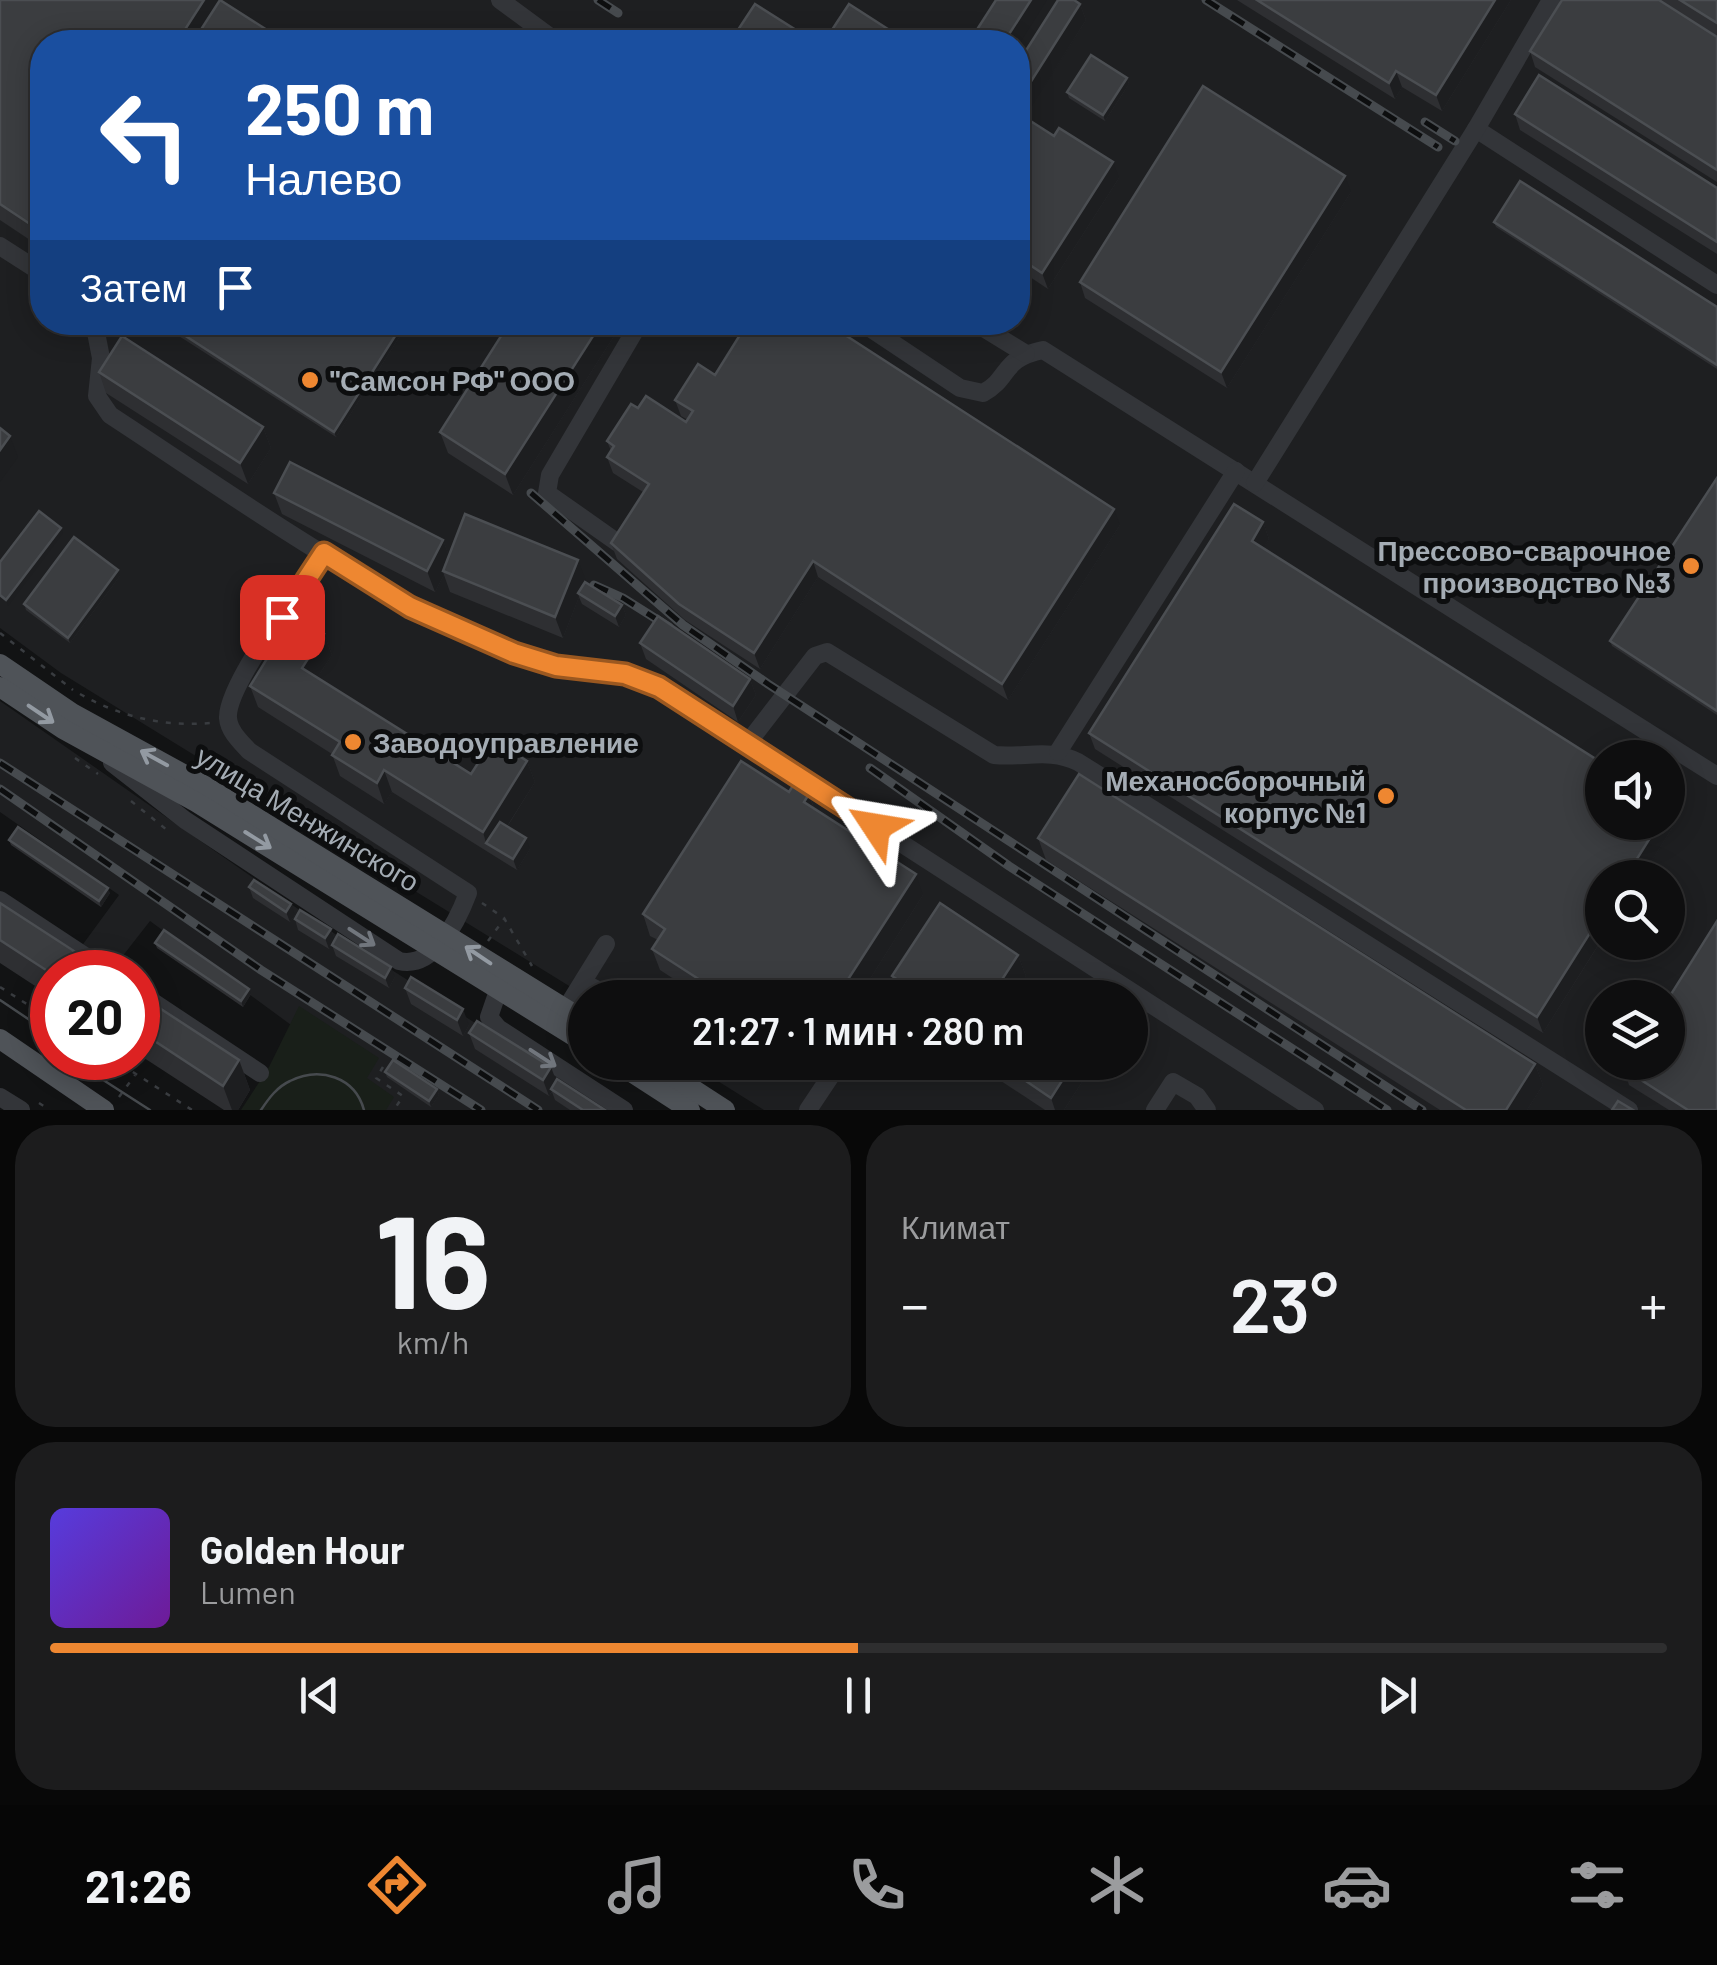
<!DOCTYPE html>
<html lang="ru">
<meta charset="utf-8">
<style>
:root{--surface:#0e0e0f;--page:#1c1c1d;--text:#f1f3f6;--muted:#9b9c9e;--line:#2e2e2f;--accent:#ee8731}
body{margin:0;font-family:Barlow,sans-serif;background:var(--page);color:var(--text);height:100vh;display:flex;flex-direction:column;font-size:38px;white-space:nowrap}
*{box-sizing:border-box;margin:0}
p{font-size:32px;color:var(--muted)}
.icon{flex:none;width:55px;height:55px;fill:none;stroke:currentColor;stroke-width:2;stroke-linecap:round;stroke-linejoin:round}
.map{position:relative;height:1110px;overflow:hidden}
.side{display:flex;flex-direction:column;gap:15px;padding:15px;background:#080808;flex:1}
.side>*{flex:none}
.top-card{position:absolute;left:30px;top:30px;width:1000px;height:305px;border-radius:40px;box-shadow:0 5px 25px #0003,0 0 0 2px var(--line);background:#1a4fa0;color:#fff;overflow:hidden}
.tools{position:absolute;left:1585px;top:740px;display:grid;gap:20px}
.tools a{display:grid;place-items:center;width:100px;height:100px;border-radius:50%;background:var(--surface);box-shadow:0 5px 25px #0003,0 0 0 2px var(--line);font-size:50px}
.speed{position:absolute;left:30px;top:950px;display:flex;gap:20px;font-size:50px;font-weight:700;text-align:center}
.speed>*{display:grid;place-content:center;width:130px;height:130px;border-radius:50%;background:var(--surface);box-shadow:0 5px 25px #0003,0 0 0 2px var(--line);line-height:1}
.speed .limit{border:15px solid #d22;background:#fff;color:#111}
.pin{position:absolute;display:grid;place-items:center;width:85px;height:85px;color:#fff;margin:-42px;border-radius:20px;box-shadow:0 5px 15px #0006}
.me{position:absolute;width:110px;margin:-55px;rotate:303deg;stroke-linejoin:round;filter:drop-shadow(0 0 8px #0008)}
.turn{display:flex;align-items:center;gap:35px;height:210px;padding:0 50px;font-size:45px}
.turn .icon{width:130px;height:130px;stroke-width:2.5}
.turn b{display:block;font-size:70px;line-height:85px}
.then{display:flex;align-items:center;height:95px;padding:0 50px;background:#0003;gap:20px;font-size:38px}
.big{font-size:75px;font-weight:600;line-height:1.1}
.side .widget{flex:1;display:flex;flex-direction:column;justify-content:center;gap:15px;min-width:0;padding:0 35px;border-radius:40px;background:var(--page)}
.side .dial{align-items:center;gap:0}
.dial b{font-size:130px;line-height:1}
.song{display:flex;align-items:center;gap:30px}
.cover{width:120px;height:120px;border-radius:15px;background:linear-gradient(135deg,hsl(250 70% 55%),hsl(280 70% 35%))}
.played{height:10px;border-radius:5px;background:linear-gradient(90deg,var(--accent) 50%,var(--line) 50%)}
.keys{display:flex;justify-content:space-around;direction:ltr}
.heat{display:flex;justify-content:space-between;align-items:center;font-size:55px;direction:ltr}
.side .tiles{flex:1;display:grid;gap:15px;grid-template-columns:1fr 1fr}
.widget:last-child{grid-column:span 2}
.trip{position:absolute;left:568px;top:980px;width:580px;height:100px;border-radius:50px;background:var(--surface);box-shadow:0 5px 25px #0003,0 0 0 2px var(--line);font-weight:600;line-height:100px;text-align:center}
.menu{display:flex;height:160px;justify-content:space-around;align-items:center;background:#060606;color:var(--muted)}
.menu .icon{width:70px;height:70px}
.menu .active{color:var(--accent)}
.menu b{font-size:45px;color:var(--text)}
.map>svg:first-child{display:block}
.built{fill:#1e1f21;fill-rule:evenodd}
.green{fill:#191f19}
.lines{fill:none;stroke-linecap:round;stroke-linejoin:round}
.path{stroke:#393c40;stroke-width:2.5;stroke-dasharray:5 8;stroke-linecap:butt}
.minor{stroke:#333539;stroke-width:18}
.major{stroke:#4f5358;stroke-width:20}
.tram{stroke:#464a4e;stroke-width:2.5}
.rail-casing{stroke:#464a4e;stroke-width:9}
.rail{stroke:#0d0e0f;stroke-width:5;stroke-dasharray:15;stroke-linecap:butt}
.wall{fill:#2e2f32}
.shaded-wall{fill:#1d1e20}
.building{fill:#3b3d40;stroke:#4b4e52;stroke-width:2.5}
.oneway{stroke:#939aa2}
.oneway2{stroke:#71767d}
.route-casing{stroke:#9b5820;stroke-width:25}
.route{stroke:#ee8731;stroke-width:18}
.poi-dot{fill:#ee8731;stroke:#0d0e0f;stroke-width:4}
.labels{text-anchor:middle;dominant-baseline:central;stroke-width:10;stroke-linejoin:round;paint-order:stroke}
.poi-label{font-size:28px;font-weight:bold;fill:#a4acb4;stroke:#0d0e0f;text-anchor:start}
.street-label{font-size:28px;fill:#a4acb4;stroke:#0d0e0f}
</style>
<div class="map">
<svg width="1717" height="1110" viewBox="0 0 1717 1110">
<rect width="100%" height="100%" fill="#121314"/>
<g class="built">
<path d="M0,0h1717v1110h-953l-75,-47 441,-1v-64l-543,-1 -526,-324 -61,-45zM42,42h976v280h-976zM1602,758h66v64h-66zM1602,878h66v64h-66zM1602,998h66v64h-66z"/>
<polygon points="0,701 321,925 612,1110 385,1110 386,1095 150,921 111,971 78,951 119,895 0,812"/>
</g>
<polygon class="green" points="299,1006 379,1058 367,1078 394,1097 386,1110 241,1110 269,1067"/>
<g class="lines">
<g class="path">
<polyline points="0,633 73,690"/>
<path d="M80,694c41,23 84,33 131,29"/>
<polyline points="75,758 98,774"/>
<polyline points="131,801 167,830"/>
<polyline points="482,903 504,918 532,966"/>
<polyline points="488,941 504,919"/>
<polyline points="0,987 52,1020"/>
<polyline points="111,1058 192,1110"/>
<polyline points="383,1067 376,1078 403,1096 394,1110"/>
<polyline points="119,1097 135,1075"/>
<polyline points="39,1103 50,1110"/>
</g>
<g class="minor">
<polyline points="500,0 557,42"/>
<polyline points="1476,129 1717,285"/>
<polyline points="0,246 42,273"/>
<path d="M94,322l7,36 -4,38 13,19c130,85 257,178 401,236 39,16 73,15 112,23 12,3 24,9 36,13l656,423"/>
<path d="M861,322l99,66 23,5c28,-15 17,-34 60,-43l674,426"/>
<polyline points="974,322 1026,354"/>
<polyline points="1255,483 1476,129 1551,0"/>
<polyline points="618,543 547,493 550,475 640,322"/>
<path d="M747,744l68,-88 12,-4 167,103c31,3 56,-7 84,7l551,348"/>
<polyline points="1058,752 1236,471"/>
<path d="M112,763l73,57 214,141c35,8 58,-39 69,-68l-219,-142c-9,-10 -20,-20 -21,-33 -2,-33 75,-133 96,-165"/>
<polyline points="0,900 109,972"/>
<polyline points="584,983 609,996"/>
<polyline points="498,991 489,1017 498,1028 624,1110"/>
<polyline points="138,992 260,1073"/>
<polyline points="559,1020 606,944"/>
<polyline points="0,1097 21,1110"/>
<polyline points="808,1110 840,1062"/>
<polyline points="1155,1110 1173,1082 1197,1096 1207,1110"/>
</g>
<g class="major">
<polyline points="0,664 72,713 205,786 585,1021"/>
<polyline points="0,687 63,729 196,802 585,1043"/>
<polyline points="0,1039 104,1110"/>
<polyline points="616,1062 690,1110"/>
<polyline points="651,1062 725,1110"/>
</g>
<g class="tram">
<polyline points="0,1000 52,1035"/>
<polyline points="69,1058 150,1110"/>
<path d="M261,1110c8,-12 16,-23 29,-29 30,-15 65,-4 74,29"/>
</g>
<g class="rail-casing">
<g id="rail">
<polyline points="598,0 618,13"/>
<polyline points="1206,0 1438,147"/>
<polyline points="1425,122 1455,141"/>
<polyline points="531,493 683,625 768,684 1422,1110"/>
<polyline points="594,585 623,598 669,627"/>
<polyline points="0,763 538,1110"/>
<polyline points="870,768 1009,866 1387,1110"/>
<polyline points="0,789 261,970 481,1110"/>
</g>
</g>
<use href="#rail" class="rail"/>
</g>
<g class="wall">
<polygon points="0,0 42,42 42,248 0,220"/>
<polygon points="1237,0 1511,0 1442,111 1402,87 1395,99"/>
<polygon points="1661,0 1717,0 1717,36"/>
<polygon points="1080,4 1086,20 1024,117 1119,178 1048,289 1018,269 1018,63"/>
<polygon points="1717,37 1717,182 1535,67 1530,51"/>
<polygon points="1127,78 1129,84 1105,121 1069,98 1067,92"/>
<polygon points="1515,114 1717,188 1717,254 1520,130"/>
<polygon points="1351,192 1227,388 1085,298 1080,282"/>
<polygon points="1494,222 1717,307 1717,369 1496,227"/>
<polygon points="157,322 409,322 336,437"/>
<polygon points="510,322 623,322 513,495 448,453 440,432"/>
<polygon points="99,372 263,427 271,448 248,484 106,393"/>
<polygon points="715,375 1120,525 1008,700 818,577 760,669 685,620 617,559 611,543 643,492 613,473 607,457 611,451 607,441 638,408 686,422 688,420 681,416 675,400"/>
<polygon points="1717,478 1717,715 1612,646 1610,641"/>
<polygon points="274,493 443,540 449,556 578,560 585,582 622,605 626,615 619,627 582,604 579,597 563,638 450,592 444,575 435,592 282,514"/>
<polygon points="1263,522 1269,539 1263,548 1671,806 1676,822 1543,1033 1095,749 1089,733"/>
<polygon points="120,576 70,643 26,610 24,604"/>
<polygon points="324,634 332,655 317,678 471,774 527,761 535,782 507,827 530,849 517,870 392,792 384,804 340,776 332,754 258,707 250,686"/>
<polygon points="640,643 750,679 756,695 738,722 646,659"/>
<polygon points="789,792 809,794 814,808 923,895 858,998 703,998 660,970 652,949 658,940 650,936 643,914"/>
<polygon points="1038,838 1535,1064 1543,1085 1527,1110 1440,1110 1046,860"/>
<polygon points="9,840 110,893 101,907 11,845"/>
<polygon points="249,887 295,915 290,922 253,898"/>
<polygon points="0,903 52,972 52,997 0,963"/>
<polygon points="295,919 331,929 335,940 329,949 298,930"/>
<polygon points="155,943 251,994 243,1007 157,948"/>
<polygon points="332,945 395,977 389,988 336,956"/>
<polygon points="1018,955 1026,976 1012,998 900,998 892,976"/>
<polygon points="405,988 469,1025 463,1036 411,1004"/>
<polygon points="138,994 239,1060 250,1090 238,1110 224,1110 138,1054"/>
<polygon points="469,1033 556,1081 605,1110 570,1110 555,1100 552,1092 549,1096 475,1049"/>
<polygon points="987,1062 1095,1062 1064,1110 1045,1110 992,1075"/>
<polygon points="1624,1069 1717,1110 1669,1110 1629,1085"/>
<polygon points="385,1072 437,1089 439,1095 431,1107 387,1077"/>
</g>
<g class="shaded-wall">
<polygon points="204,0 220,0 198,42 177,42"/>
<polygon points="1031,0 1047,0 1018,46 1018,42 1004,42"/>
<polygon points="1495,0 1511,0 1442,111 1436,95"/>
<polygon points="1080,4 1086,20 1019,126 1018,102"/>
<polygon points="1396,71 1402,87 1395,99 1389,83"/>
<polygon points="1127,78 1129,84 1105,121 1103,115"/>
<polygon points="1113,162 1119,178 1048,289 1042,273"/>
<polygon points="1345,176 1351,192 1227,388 1221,372"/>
<polygon points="404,322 409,322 336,437 334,432"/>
<polygon points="602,322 623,322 513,495 505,474"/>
<polygon points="263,427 271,448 248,484 240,463"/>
<polygon points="10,436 18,457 0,482 0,450"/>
<polygon points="1114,509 1120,525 1008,700 1002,684"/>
<polygon points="1263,522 1269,539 1258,557 1252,541"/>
<polygon points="61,528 63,533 8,606 6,600"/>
<polygon points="443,540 451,561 443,571 444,575 435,592 427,571"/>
<polygon points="578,560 586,581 580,595 578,593 579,597 563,638 555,617"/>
<polygon points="813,561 818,577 760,669 754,653"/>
<polygon points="118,570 120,576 70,643 68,638"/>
<polygon points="622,605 626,615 619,627 615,616"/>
<polygon points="324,634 332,655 310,689 302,668"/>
<polygon points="750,679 756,695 738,722 733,706"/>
<polygon points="527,761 535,782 494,847 486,843 483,832"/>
<polygon points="384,770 392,792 384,804 377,783"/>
<polygon points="809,794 816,815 804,802"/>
<polygon points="1671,806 1676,822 1641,878 1625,878 1660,822 1668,822 1668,811"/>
<polygon points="526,838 530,849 517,870 513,859"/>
<polygon points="916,874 923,895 858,998 836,998"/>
<polygon points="108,888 110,893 101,907 99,901"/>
<polygon points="291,904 295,915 290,922 286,912"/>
<polygon points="1602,914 1602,939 1543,1033 1537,1017"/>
<polygon points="331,929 335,940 329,949 325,938"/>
<polygon points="74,951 82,972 60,972"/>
<polygon points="1018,955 1026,976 1012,998 990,998"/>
<polygon points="391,967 395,977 389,988 385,978"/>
<polygon points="962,984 966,998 953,998"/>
<polygon points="249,989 251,994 243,1007 241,1001"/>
<polygon points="463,1009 469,1025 463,1036 457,1020"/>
<polygon points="239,1060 250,1090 238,1110 232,1110 223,1086"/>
<polygon points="1074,1062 1095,1062 1064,1110 1055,1110 1051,1098"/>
<polygon points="1535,1064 1543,1085 1527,1110 1506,1110"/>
<polygon points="551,1067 557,1083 549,1096 543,1080"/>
<polygon points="437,1089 439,1095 431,1107 429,1101"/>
</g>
<g class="building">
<polygon points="0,0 204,0 177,42 42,42 42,232 0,204"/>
<polygon points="220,0 286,42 193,42"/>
<polygon points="996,0 1031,0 1004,42 969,42"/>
<polygon points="1058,0 1074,0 1080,4 1018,102 1018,63"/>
<polygon points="1257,0 1495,0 1436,95 1396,71 1389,83"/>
<polygon points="1562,0 1659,0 1717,37 1717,170 1530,51"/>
<polygon points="1680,0 1717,0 1717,23"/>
<polygon points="755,4 815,42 730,42"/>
<polygon points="849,4 908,42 824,42"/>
<polygon points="1091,55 1127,78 1103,115 1067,92"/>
<polygon points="1539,75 1717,188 1717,242 1515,114"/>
<polygon points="1203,86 1345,176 1221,372 1080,282"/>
<polygon points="1018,113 1054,136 1059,128 1113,162 1042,273 1018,257"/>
<polygon points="1520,181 1717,307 1717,365 1494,222"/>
<polygon points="164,322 404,322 334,432"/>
<polygon points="510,322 602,322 505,474 440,432"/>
<polygon points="748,322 825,322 1114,509 1002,684 813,561 754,653 679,604 611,543 649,484 607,457 614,446 607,441 631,404 638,408 646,396 686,422 693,411 675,400 698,364 715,375"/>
<polygon points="122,336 263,427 240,463 99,372"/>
<polygon points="0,428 10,436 0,450"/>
<polygon points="290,462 443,540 427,571 274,493"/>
<polygon points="1717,478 1717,711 1610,641"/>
<polygon points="1234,504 1263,522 1252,541 1602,763 1602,822 1660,822 1625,878 1602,878 1602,914 1537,1017 1089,733"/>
<polygon points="39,511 61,528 6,600 0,595 0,562"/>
<polygon points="465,514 578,560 555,617 443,571"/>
<polygon points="74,537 118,570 68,638 24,604"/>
<polygon points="585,582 622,605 615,616 578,593"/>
<polygon points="294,615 324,634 302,668 471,774 493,740 527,761 483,832 384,770 377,783 332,755 340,742 250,686"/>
<polygon points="658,616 750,679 733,706 640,643"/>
<polygon points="741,761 789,792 794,784 809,794 804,802 916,874 836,998 728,998 652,949 665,929 643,914"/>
<polygon points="1079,774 1535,1064 1506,1110 1466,1110 1038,838"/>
<polygon points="500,822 526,838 513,859 486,843"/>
<polygon points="18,827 108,888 99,901 9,840"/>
<polygon points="254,880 291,904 286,912 249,887"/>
<polygon points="0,903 74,951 60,972 52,974 0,940"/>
<polygon points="940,903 1018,955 990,998 982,998 962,984 953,998 925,998 892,976"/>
<polygon points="300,910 331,929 325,938 295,919"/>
<polygon points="1717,921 1717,1110 1688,1110 1624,1069 1628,1062 1668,1062 1668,999"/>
<polygon points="164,930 249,989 241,1001 155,943"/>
<polygon points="338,934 391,967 385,978 332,945"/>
<polygon points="411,977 463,1009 457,1020 405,988"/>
<polygon points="138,994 239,1060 223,1086 138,1030"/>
<polygon points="477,1021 551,1067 543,1080 469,1033"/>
<polygon points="393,1060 437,1089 429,1101 385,1072"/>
<polygon points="998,1062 1074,1062 1051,1098"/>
<polygon points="557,1079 605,1110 583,1110 551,1089"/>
<polygon points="1618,1101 1633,1110 1612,1110"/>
</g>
<defs><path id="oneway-shaft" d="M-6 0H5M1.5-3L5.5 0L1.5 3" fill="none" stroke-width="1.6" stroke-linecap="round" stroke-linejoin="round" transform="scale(2.5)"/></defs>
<g class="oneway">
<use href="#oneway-shaft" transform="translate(41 714) rotate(34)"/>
<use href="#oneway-shaft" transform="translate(154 758) rotate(-151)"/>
<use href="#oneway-shaft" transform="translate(258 840) rotate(32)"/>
<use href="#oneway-shaft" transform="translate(478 955) rotate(-146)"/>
</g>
<g class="oneway2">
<use href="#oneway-shaft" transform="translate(362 937) rotate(33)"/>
<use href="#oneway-shaft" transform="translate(543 1058) rotate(33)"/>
</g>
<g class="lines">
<g class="route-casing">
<polyline id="route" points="282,617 324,553 410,607 514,653 556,666 625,674 659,687 876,827"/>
</g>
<use href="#route" class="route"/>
</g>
<g class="poi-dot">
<circle cx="310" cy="380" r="10"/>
<circle cx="1691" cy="566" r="10"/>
<circle cx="353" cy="742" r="10"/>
<circle cx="1386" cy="796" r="10"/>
</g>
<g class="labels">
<g class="poi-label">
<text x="330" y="380">"Самсон РФ" ООО</text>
<text x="1671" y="550" text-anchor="end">Прессово-сварочное<tspan x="1671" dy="32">производство №3</tspan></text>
<text x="373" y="742">Заводоуправление</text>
<text x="1366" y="780" text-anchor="end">Механосборочный<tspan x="1366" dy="32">корпус №1</tspan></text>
</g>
<g class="street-label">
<text transform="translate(308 818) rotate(31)">улица Менжинского</text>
</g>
</g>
</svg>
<div class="tools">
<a><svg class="icon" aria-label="sound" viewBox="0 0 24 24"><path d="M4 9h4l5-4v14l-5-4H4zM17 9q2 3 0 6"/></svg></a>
<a><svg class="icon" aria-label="search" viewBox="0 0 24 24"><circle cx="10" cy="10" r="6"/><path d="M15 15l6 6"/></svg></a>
<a><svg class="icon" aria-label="layers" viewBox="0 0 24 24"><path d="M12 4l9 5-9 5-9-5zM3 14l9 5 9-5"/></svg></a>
</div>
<div class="speed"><div class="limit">20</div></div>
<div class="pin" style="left:282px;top:617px;background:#d93025"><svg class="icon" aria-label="arrive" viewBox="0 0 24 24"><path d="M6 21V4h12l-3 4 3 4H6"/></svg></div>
<svg class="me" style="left:876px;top:827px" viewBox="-20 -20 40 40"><path d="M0-17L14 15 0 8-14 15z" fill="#ee8731" stroke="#fff" stroke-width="4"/></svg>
<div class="trip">21:27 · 1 мин · 280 m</div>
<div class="top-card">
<div class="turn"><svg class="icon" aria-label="left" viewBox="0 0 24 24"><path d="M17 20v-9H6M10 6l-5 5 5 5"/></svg><div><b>250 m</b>Налево</div></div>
<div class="then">Затем<svg class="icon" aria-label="arrive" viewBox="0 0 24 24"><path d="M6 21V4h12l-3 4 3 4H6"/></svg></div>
</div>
</div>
<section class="side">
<div class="tiles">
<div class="widget dial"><b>16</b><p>km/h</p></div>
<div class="widget"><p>Климат</p>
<div class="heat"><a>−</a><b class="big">23°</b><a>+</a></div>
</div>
<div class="widget">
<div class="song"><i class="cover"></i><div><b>Golden Hour</b><p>Lumen</p></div></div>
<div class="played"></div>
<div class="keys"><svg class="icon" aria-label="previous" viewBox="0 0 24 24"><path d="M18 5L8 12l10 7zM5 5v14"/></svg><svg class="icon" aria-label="pause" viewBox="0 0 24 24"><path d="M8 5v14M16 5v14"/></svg><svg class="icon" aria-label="next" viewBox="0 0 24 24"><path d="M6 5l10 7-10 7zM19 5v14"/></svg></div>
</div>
</div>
</section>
<nav class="menu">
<b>21:26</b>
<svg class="icon active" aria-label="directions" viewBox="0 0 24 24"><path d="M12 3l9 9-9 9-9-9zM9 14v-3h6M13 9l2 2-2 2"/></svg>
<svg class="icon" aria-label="music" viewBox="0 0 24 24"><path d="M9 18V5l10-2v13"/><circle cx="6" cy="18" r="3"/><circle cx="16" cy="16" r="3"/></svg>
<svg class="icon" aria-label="phone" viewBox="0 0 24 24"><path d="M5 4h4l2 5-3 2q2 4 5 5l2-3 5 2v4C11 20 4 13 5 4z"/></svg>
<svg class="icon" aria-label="climate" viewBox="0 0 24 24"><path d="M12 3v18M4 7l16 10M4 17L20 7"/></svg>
<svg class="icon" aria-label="car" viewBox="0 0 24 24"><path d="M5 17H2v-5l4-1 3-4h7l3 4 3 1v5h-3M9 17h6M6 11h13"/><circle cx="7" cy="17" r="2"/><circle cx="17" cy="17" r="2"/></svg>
<svg class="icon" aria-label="filters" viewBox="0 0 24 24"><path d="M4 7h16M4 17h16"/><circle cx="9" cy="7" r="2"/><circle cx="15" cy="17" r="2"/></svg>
</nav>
